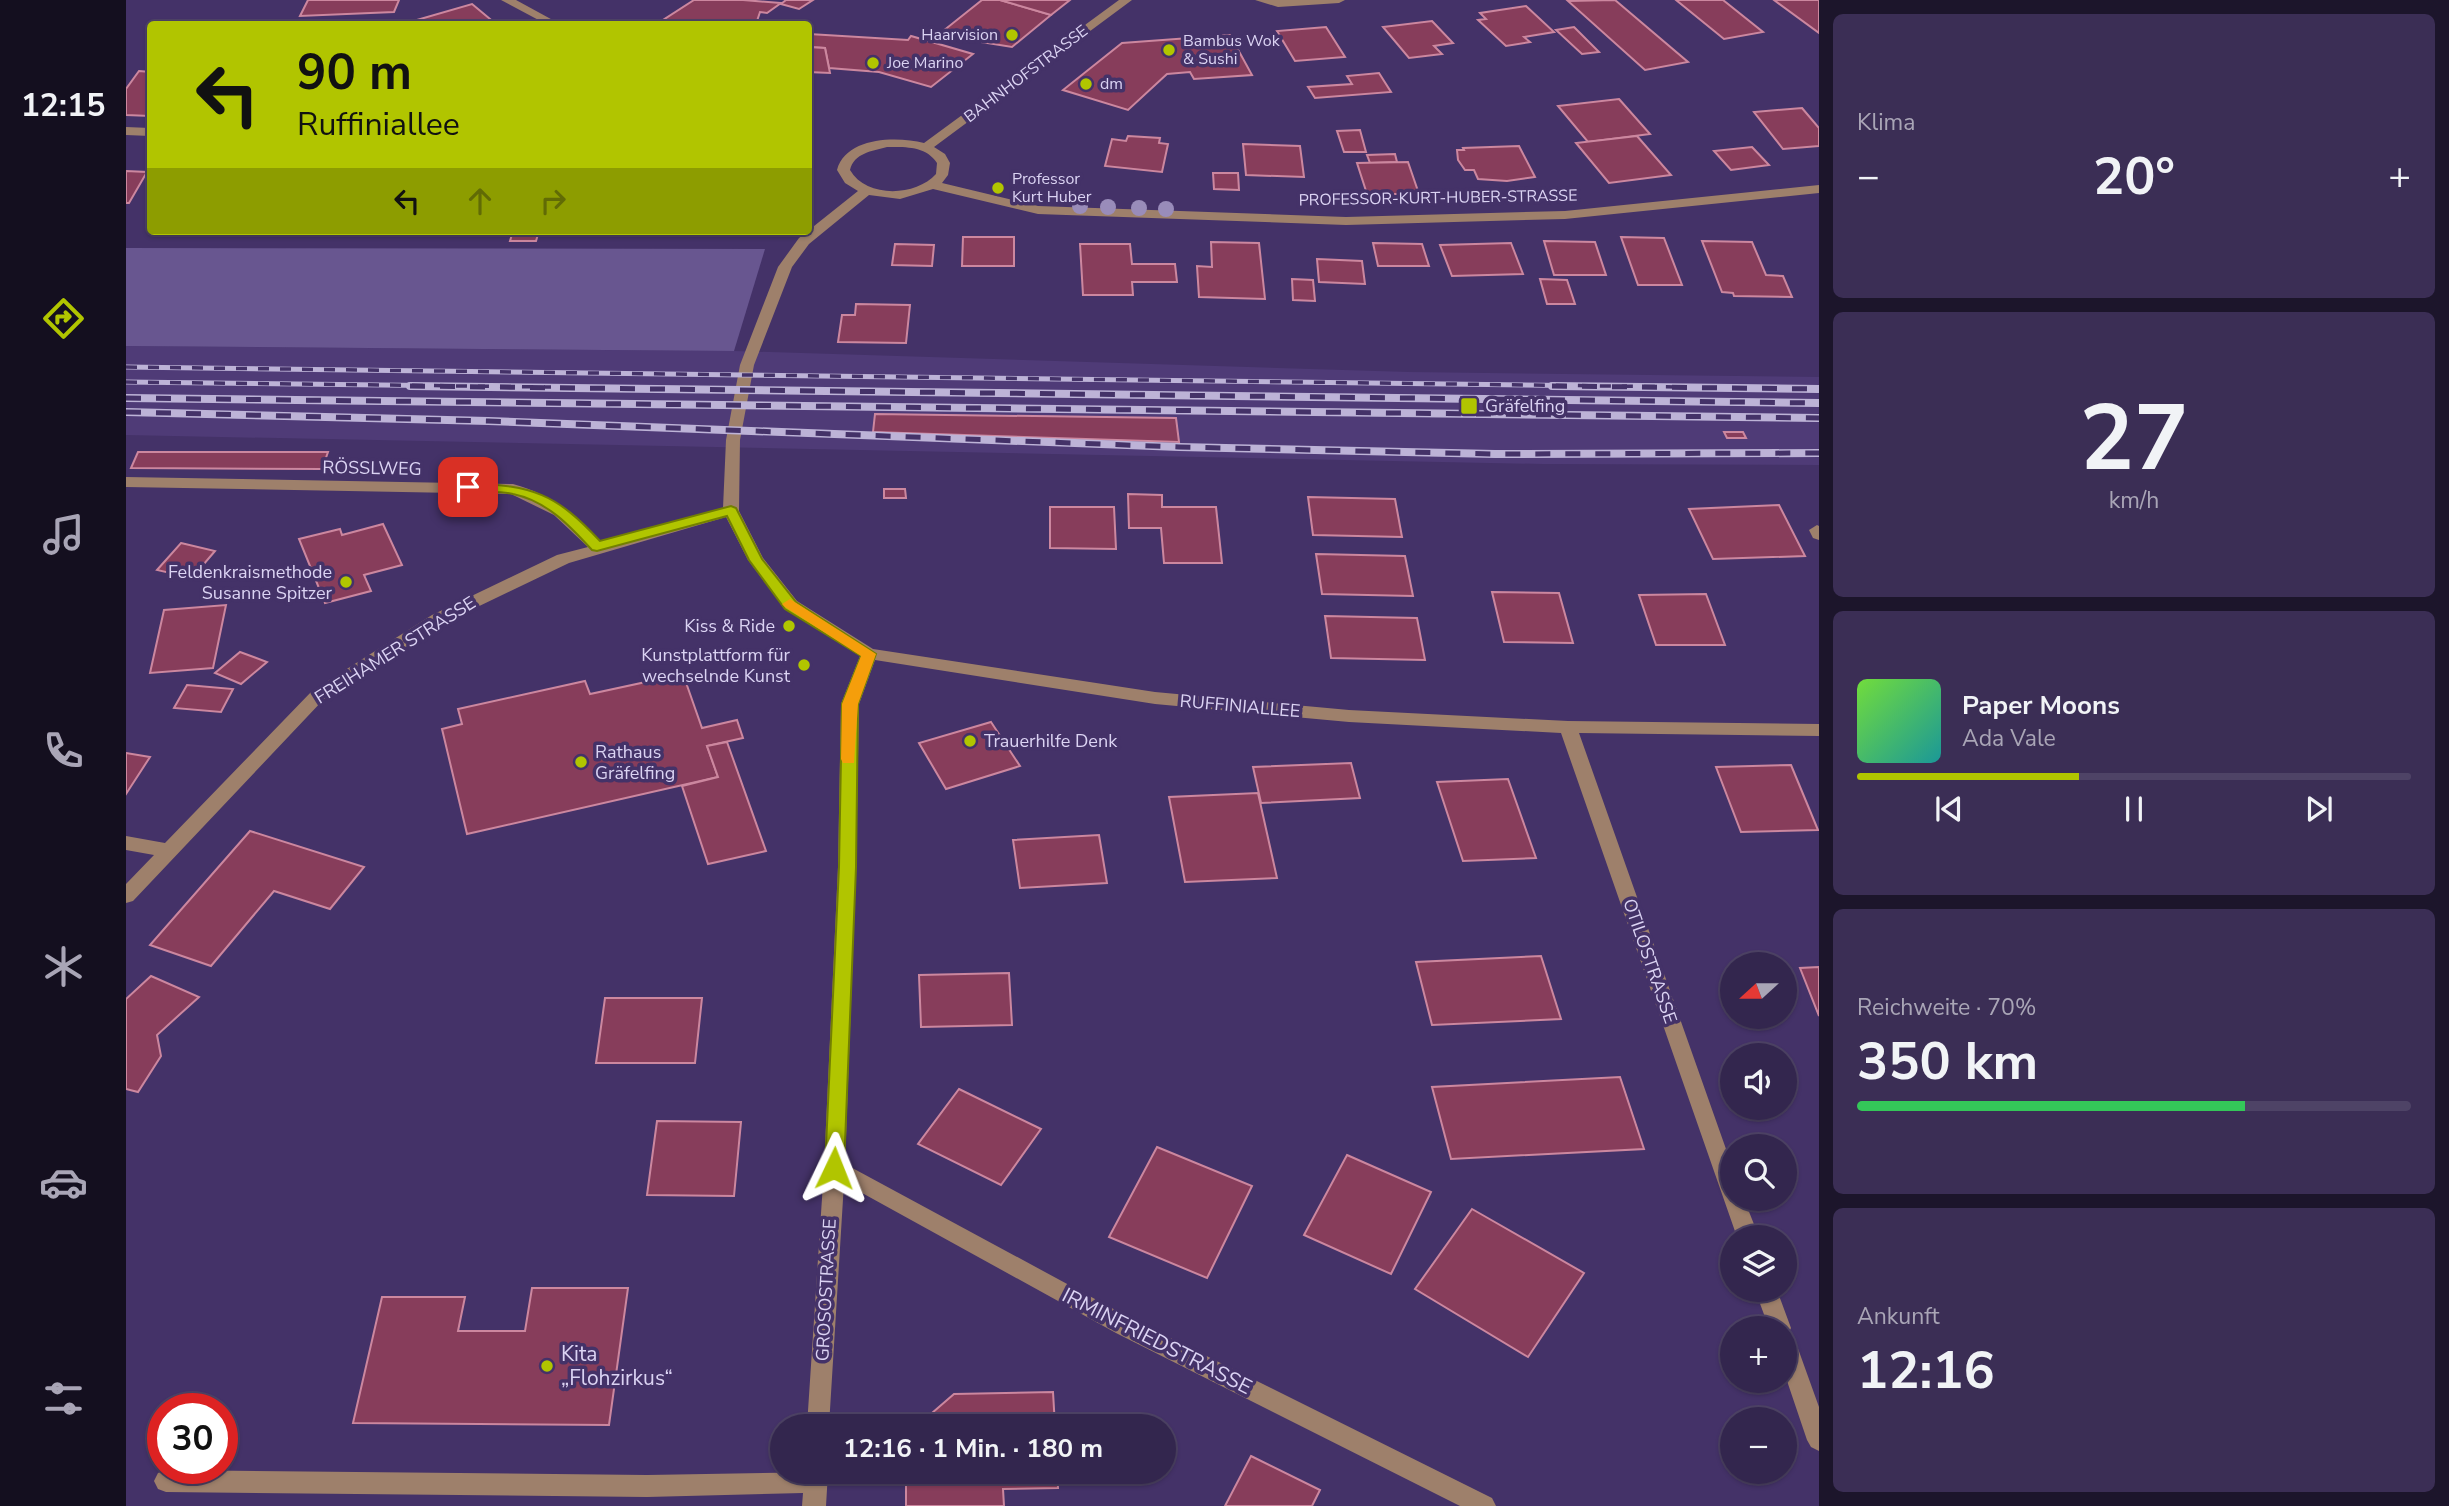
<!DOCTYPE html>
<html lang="de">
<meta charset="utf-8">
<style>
:root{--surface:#33264e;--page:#3b2e55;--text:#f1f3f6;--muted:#a9a5b6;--line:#4e4366;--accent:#b1c500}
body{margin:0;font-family:"Nunito Sans",sans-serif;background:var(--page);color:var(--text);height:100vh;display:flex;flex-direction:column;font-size:26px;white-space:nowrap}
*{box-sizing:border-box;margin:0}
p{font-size:23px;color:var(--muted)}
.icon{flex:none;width:38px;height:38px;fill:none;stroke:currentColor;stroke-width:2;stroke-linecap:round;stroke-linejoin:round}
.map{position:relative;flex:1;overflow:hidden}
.sheet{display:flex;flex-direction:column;gap:14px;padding:14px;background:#1c152b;width:630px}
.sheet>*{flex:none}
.top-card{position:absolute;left:21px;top:21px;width:665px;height:214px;border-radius:7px;box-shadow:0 2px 5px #0004,0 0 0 2px var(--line);background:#b1c500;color:#111;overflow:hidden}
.needle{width:46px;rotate:249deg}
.buttons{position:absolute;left:1594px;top:952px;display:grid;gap:14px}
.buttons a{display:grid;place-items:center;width:77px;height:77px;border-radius:50%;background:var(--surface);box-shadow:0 2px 5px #0004,0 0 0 2px var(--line);font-size:35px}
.speed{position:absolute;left:21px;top:1393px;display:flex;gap:14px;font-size:35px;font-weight:700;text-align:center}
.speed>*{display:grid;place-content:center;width:91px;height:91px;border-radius:50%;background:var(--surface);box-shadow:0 2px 5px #0004,0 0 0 2px var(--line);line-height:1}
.speed .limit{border:10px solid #d22;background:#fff;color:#111}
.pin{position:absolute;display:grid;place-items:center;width:60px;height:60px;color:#fff;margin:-30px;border-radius:14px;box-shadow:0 4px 10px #0006}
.me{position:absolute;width:77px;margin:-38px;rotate:2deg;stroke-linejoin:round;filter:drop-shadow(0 0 5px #0008)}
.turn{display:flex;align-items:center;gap:24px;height:147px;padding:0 35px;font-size:32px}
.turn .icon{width:91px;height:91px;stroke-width:2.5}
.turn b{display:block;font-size:49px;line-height:60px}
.lanes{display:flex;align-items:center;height:66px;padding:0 35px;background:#0003;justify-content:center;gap:35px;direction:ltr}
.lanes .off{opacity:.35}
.big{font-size:52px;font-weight:700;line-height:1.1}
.sheet .widget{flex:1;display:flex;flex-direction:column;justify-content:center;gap:10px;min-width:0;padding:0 24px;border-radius:10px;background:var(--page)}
.sheet .dial{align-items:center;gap:0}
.dial b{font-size:91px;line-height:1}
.song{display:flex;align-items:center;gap:21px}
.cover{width:84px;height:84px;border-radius:10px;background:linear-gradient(135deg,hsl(100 70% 55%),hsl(180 70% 35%))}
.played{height:7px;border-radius:4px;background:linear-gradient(90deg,var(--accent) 40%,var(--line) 40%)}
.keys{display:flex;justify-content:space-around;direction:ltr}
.heat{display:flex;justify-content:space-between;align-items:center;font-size:38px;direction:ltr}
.charge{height:10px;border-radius:5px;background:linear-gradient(90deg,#34c759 70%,var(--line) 0)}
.trip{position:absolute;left:644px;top:1414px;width:406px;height:70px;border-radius:35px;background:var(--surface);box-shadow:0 2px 5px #0004,0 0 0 2px var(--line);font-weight:700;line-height:70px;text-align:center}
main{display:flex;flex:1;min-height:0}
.dock{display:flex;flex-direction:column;width:126px;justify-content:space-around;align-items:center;background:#140f1f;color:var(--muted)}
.dock .icon{width:49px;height:49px}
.dock .selected{color:var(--accent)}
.dock b{font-size:32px;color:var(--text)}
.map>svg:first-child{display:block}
.built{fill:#4f3b77}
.green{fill:#685690}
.building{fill:#873d5b;stroke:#cc879f;stroke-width:2}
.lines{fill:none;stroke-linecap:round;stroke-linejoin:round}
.minor{fill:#9e806b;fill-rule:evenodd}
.rail-far1-casing{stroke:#bdb3d7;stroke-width:5}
.rail-casing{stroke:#bdb3d7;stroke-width:8}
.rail-far1{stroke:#443268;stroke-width:3.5;stroke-dasharray:11;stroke-linecap:butt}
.rail{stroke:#443268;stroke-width:5;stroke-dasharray:15;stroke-linecap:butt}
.tree{fill:#998cba}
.route{fill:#b1c500;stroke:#738000;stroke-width:2}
.slow{fill:#f59e0b}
.poi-dot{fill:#b1c500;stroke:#443268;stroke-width:2.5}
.labels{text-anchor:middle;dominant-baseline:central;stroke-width:7;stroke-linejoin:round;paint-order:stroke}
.far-poi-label{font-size:16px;fill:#dbd3f3;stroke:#443268;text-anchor:start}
.far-street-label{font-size:16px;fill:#dbd3f3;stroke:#443268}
.poi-label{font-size:18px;fill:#dbd3f3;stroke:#443268;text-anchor:start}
.street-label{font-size:18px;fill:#dbd3f3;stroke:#443268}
.near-street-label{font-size:21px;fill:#dbd3f3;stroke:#443268}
.near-poi-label{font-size:21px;fill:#dbd3f3;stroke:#443268;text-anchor:start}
</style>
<main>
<nav class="dock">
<b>12:15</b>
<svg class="icon selected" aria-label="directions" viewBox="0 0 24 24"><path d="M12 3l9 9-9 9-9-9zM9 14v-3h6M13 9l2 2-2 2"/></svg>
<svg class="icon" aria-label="music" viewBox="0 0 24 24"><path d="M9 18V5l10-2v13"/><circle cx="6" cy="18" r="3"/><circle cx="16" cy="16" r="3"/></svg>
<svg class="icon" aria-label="phone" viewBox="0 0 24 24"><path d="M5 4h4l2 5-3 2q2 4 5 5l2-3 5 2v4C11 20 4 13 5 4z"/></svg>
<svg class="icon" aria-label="climate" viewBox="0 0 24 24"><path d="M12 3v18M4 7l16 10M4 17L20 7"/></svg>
<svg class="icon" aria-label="car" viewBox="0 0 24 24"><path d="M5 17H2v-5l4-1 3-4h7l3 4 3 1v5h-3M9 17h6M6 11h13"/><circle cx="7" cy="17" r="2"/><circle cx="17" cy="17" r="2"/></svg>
<svg class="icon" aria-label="filters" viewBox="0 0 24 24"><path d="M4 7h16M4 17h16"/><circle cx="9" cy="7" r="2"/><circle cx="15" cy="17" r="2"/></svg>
</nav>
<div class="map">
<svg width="1693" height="1506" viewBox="0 0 1693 1506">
<rect width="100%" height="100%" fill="#443268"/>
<polygon class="built" points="0,346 608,351 1283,372 1693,377 1693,465 1417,464 0,435"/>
<polygon class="green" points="0,248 639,249 608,351 0,346"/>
<g class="building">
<polygon points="182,0 273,0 268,12 174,16"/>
<polygon points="568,0 617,0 655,3 641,13 634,12 630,24 541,24 534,22"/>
<polygon points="660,0 687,0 673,9 655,4"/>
<polygon points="856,0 874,0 925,15 886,47 812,35"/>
<polygon points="874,0 944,0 925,15"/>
<polygon points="1489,0 1562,62 1519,70 1442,1"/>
<polygon points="1550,0 1597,0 1637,32 1598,39"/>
<polygon points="1648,0 1693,0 1693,33"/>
<polygon points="346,4 370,24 277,24"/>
<polygon points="1400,6 1428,32 1398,37 1404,42 1380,46 1352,20 1360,19 1354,13"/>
<polygon points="1306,21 1327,43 1308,46 1316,54 1283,58 1257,27"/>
<polygon points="1200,27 1219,57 1169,61 1151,31"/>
<polygon points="1448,27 1473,52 1456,54 1430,30"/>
<polygon points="683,34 782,40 785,36 847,54 805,87 753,72 703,68 699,48 682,47"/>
<polygon points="1104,35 1126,75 1068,79 1064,72 1041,74 1002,110 937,90 996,43"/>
<polygon points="682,47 699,48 704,73 682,72"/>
<polygon points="13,71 24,72 24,116 0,115 0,89"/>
<polygon points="1253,73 1265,92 1189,98 1182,87 1226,84 1221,76"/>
<polygon points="1493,99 1524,134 1462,142 1432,106"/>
<polygon points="1676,108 1693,128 1693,146 1657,149 1628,112"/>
<polygon points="1234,130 1240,152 1218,152 1211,131"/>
<polygon points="1002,136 1034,138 1033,143 1042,144 1036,172 979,166 986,139 1000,141"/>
<polygon points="1511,136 1545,175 1483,183 1450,143"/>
<polygon points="1117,144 1174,146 1178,177 1120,175"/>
<polygon points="1393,146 1409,177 1381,181 1352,179 1348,170 1339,170 1332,160 1331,150 1338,150 1337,148"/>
<polygon points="1626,147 1643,165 1605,170 1588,151"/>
<polygon points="1269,154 1271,162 1244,163 1241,155"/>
<polygon points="1282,162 1293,194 1241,194 1231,163"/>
<polygon points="0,171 21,172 3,203 0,203"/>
<polygon points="1087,173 1112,173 1113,190 1088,189"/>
<polygon points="387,231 413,231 410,241 384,241"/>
<polygon points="837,237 888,237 888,266 836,266"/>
<polygon points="1495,237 1538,238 1556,285 1512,285"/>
<polygon points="1418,241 1469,242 1480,275 1428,275"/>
<polygon points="1576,241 1626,242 1640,275 1657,276 1666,297 1608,296 1607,293 1596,292"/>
<polygon points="1085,242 1133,243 1139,299 1073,297 1071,266 1086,267"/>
<polygon points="1247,243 1296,244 1303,266 1252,266"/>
<polygon points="1385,243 1397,274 1326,276 1314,245"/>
<polygon points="769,244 808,245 806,266 766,265"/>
<polygon points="954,244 1004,244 1006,264 1049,264 1051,282 1006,282 1007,295 957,295"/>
<polygon points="1191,259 1236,261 1239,284 1193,282"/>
<polygon points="1166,279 1187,280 1189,301 1167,300"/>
<polygon points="1414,279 1441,280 1449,304 1421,304"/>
<polygon points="730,304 784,305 780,343 712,342 716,315 729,315"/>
<polygon points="749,414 1050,418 1053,442 747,432"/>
<polygon points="1598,432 1617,432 1620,438 1601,438"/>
<polygon points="12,452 202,452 196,469 5,468"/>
<polygon points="758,489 779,489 780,498 758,498"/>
<polygon points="1002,494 1036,495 1036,507 1090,507 1096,563 1038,563 1035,528 1003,528"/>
<polygon points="1182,497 1269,499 1276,537 1187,535"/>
<polygon points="1653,505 1679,556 1587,559 1563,509"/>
<polygon points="924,507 988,507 990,549 924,548"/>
<polygon points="257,524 276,565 238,575 245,591 199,603 173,539 214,529 216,535"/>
<polygon points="55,543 89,551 66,578 31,570"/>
<polygon points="1190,554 1279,556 1287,596 1196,594"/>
<polygon points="1366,592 1433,593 1447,643 1378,642"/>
<polygon points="1580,594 1599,645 1530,645 1513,595"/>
<polygon points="100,605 87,668 24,673 38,610"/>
<polygon points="1199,616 1291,618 1299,660 1205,658"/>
<polygon points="114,652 141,662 115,684 89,673"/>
<polygon points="557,674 576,728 611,720 617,738 581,746 592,777 341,834 316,729 336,724 332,709 459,681 464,694"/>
<polygon points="61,685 107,689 95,712 48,708"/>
<polygon points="865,722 894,766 820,789 793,743"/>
<polygon points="601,742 640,851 582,864 556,786 592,777 581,746"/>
<polygon points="0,753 24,757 0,794"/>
<polygon points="1225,763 1234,798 1135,803 1127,767"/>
<polygon points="1665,765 1692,830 1615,832 1590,767"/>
<polygon points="1382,779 1410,858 1337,861 1311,782"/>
<polygon points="1132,793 1151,878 1059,882 1043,797"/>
<polygon points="124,831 238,867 204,909 148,891 85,966 24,945"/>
<polygon points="973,835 981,883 894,888 887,840"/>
<polygon points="1415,956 1435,1019 1306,1025 1290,962"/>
<polygon points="1693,967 1693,1016 1674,968"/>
<polygon points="883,973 886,1025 795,1027 793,975"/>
<polygon points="25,976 73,997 31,1035 35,1056 12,1092 0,1089 0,999"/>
<polygon points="479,998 576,998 569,1063 470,1063"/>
<polygon points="1494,1077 1518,1149 1325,1159 1306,1087"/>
<polygon points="833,1089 915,1129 875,1185 792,1144"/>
<polygon points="531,1121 615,1122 608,1196 521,1195"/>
<polygon points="1031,1147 1126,1186 1081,1278 983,1237"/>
<polygon points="1221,1155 1305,1192 1265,1274 1178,1235"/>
<polygon points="1346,1209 1458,1273 1402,1357 1289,1289"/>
<polygon points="406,1288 502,1288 483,1425 227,1423 256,1297 339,1297 332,1331 399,1331"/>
<polygon points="927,1392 929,1426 791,1426 828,1394"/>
<polygon points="1125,1456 1194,1490 1186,1506 1099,1506"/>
<polygon points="780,1472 931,1472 932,1488 877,1489 878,1506 780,1506"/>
</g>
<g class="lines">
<g class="minor">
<polygon points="375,0 390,0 434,24 420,24"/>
<path d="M993,0h13l-198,147 11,7 5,9 -2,12 -6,8 96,23 308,11 219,-6 254,-26v8l-254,26 -219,6 -308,-11 -105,-25 -33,10 -31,-4 -60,49 -17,23 -38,98 -14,75 -1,71 24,47 34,43 76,48 282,43 194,18 219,11 251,3v12l-240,-3 153,433v33h12l15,38h-22l-176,-504 -212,-11 -194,-18 -280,-44 -16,44 -3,163 -11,297 287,155 360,179 4,8h-36l-344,-173 -272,-150 -15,243h-22l17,-258 14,-301 3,-163 19,-48 -75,-47 -37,-49 -22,-43 -157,46 -125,60 -120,76 -191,202 -7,2v-19l28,-29 -28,-5v-14l39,7 147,-152 120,-76 125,-60 31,-8 -34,-32 -43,-21 -385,-7v-10l387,7c37,10 64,31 89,59l121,-35 3,-68 14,-75 38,-98 21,-29 59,-47 -13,-8 -8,-13c9,-33 59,-34 87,-27zM761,147c19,0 39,-1 50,16l-1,11c-21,23 -70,24 -86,-4 4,-17 22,-19 37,-23z"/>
<polygon points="1129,0 1219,0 1213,3 1152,7"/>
<polygon points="0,127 24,128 24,136 0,135"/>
<polygon points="1691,525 1693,526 1693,540 1687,538 1683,530"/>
<polygon points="1629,1290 1651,1290 1665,1328 1662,1334 1667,1336 1670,1343 1693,1407 1693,1451 1685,1447 1681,1440 1659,1375 1659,1328 1643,1328"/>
<polygon points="40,1470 521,1475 702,1472 700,1506 676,1506 677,1493 521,1497 40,1492 32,1489 28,1481 32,1473"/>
</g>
<g class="rail-far1-casing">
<g id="rail-far1">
<polyline points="0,367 1560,387"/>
<polyline points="0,382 425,387"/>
</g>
</g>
<g class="rail-casing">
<g id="rail">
<polyline points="284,386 1693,403"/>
<polyline points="1426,386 1693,389"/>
<polyline points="0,398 1693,418"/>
<polyline points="0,412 362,421 1053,447 1369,454 1693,453"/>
</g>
</g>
<use href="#rail-far1" class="rail-far1"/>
<use href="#rail" class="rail"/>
</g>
<g class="tree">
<circle cx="954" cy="206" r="8"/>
<circle cx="982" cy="207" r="8"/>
<circle cx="1013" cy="208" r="8"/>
<circle cx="1040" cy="209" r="8"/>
</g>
<path class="route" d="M342,483c66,3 87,10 132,58l131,-35 5,2 26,51 34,43 80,52 -18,50 -2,163 -12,301 -3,6 -7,2 -6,-2 -3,-6 14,-301 3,-163 19,-48 -76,-47 -36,-49 -22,-44 -130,35 -5,-1c-22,-24 -45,-49 -79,-56 -16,-4 -34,0 -50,-4l-2,-3z"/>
<polygon class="slow" points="664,599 750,654 732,704 728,763 717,763 715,759 716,704 735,656 659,607 656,604"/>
<g class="poi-dot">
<circle cx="886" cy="35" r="7"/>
<circle cx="1043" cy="50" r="7"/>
<circle cx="747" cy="63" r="7"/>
<circle cx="960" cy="84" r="7"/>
<circle cx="872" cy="188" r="7"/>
<rect x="1334" y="397" width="18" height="18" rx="3.5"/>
<circle cx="220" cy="582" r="7"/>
<circle cx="663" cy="626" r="7"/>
<circle cx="678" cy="665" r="7"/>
<circle cx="844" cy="741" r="7"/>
<circle cx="455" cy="762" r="7"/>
<circle cx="421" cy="1366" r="7"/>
</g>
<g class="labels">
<g class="far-poi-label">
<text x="872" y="35" text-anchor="end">Haarvision</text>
<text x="1057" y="41">Bambus Wok<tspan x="1057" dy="18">&amp; Sushi</tspan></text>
<text x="761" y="63">Joe Marino</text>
<text x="974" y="84">dm</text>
<text x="886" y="179">Professor<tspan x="886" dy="18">Kurt Huber</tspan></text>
</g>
<g class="far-street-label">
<text transform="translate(900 74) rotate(-37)">BAHNHOFSTRASSE</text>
<text transform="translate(1312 198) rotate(-1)">PROFESSOR-KURT-HUBER-STRASSE</text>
</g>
<g class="poi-label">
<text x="1359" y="406">Gräfelfing</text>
<text x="206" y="572" text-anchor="end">Feldenkraismethode<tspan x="206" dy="21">Susanne Spitzer</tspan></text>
<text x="649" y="626" text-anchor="end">Kiss &amp; Ride</text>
<text x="664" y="655" text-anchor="end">Kunstplattform für<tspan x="664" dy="21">wechselnde Kunst</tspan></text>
<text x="858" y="741">Trauerhilfe Denk</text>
<text x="469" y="752">Rathaus<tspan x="469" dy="21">Gräfelfing</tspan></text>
</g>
<g class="street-label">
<text transform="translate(246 468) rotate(1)">RÖSSLWEG</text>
<text transform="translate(269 650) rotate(-32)">FREIHAMER STRASSE</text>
<text transform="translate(1114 706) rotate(5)">RUFFINIALLEE</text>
<text transform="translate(1524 961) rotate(71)">OTILOSTRASSE</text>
<text transform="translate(700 1290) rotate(-87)">GROSOSTRASSE</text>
</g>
<g class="near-street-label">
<text transform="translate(1031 1341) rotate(27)">IRMINFRIEDSTRASSE</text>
</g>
<g class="near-poi-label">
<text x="435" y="1354">Kita<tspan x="435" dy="24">„Flohzirkus“</tspan></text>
</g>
</g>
</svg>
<div class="buttons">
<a><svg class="needle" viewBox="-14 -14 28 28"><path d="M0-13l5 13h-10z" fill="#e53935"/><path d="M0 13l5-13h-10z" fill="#a9a5b6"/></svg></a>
<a><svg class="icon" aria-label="sound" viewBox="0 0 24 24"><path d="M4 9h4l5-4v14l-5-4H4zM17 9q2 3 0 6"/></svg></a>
<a><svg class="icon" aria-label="search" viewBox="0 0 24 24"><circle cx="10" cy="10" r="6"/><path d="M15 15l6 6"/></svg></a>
<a><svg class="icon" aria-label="layers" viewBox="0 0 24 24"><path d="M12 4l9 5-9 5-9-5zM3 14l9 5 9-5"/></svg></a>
<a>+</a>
<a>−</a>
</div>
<div class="speed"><div class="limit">30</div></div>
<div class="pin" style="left:342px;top:487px;background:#d93025"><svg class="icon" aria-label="arrive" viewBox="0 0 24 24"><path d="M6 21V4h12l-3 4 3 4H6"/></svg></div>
<svg class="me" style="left:708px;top:1168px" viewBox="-20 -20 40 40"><path d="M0-17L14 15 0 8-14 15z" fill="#b1c500" stroke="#fff" stroke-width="4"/></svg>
<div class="trip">12:16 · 1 Min. · 180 m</div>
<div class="top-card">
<div class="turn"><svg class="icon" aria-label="left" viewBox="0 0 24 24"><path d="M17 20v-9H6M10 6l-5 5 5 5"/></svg><div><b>90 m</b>Ruffiniallee</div></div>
<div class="lanes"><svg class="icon" aria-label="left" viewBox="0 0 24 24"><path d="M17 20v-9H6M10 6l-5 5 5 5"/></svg><svg class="icon off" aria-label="ahead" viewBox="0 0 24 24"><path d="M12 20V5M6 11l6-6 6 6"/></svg><svg class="icon off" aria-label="right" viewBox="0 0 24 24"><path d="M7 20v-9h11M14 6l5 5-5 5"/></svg></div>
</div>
</div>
<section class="sheet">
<div class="widget"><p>Klima</p>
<div class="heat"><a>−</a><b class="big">20°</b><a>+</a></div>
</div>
<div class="widget dial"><b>27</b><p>km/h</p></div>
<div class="widget">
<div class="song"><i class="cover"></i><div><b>Paper Moons</b><p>Ada Vale</p></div></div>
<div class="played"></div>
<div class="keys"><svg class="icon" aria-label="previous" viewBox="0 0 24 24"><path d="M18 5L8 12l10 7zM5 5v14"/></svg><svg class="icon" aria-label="pause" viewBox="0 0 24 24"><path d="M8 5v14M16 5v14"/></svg><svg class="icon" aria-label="next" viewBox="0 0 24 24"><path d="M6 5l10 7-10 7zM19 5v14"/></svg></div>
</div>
<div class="widget"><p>Reichweite · 70%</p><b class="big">350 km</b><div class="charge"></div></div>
<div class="widget"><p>Ankunft</p><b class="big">12:16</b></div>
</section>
</main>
